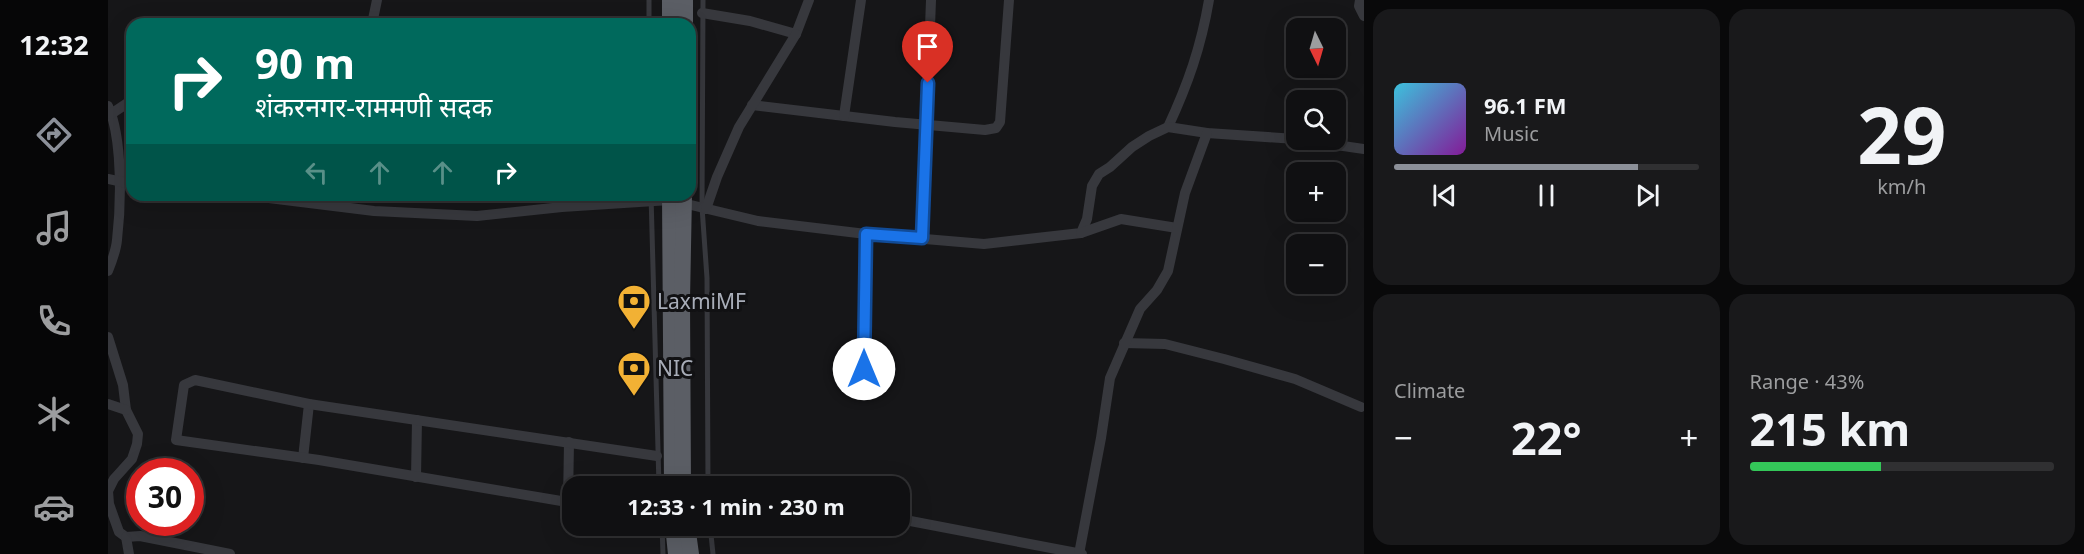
<!DOCTYPE html>
<meta charset="utf-8">
<style>
:root{--surface:#101012;--page:#19191b;--text:#f1f3f6;--muted:#9c9d9f;--line:#303032;--accent:#8c9099}
body{margin:0;font-family:"Noto Sans","Noto Sans Devanagari",sans-serif;background:var(--page);color:var(--text);height:100vh;display:flex;flex-direction:column;font-size:22px;white-space:nowrap}
*{box-sizing:border-box;margin:0}
p{font-size:20px;color:var(--muted)}
.icon{flex:none;width:33px;height:33px;fill:none;stroke:currentColor;stroke-width:2;stroke-linecap:round;stroke-linejoin:round}
.map{position:relative;flex:1;overflow:hidden}
.drawer{display:flex;flex-direction:column;gap:9px;padding:9px;background:#09090a;width:720px}
.drawer>*{flex:none}
.guide{position:absolute;left:18px;top:18px;width:570px;height:183px;border-radius:18px;box-shadow:0 6px 24px #0002,0 0 0 2px var(--line);background:#00695c;color:#fff;overflow:hidden}
.needle{width:39px;rotate:175deg}
.controls{position:absolute;left:1178px;top:18px;display:grid;gap:12px}
.controls a{display:grid;place-items:center;width:60px;height:60px;border-radius:12px;background:var(--surface);box-shadow:0 6px 24px #0002,0 0 0 2px var(--line);font-size:30px}
.speed{position:absolute;left:18px;top:458px;display:flex;gap:12px;font-size:30px;font-weight:700;text-align:center}
.speed>*{display:grid;place-content:center;width:78px;height:78px;border-radius:50%;background:var(--surface);box-shadow:0 6px 24px #0002,0 0 0 2px var(--line);line-height:1}
.speed .limit{border:9px solid #d22;background:#fff;color:#111}
.pin{position:absolute;display:grid;place-items:center;width:51px;height:51px;color:#fff;margin:-62px -26px;border-radius:50% 50% 50% 0;rotate:-45deg;box-shadow:0 0 6px #0007}
.pin .icon{rotate:45deg}
.me{position:absolute;width:66px;margin:-33px;rotate:0deg;stroke-linejoin:round;filter:drop-shadow(0 0 4px #0008)}
.turn{display:flex;align-items:center;gap:21px;height:126px;padding:0 30px;font-size:27px}
.turn .icon{width:78px;height:78px;stroke-width:2.5}
.turn b{display:block;font-size:42px;line-height:51px}
.lanes{display:flex;align-items:center;height:57px;padding:0 30px;background:#0003;justify-content:center;gap:30px;direction:ltr}
.lanes .off{opacity:.35}
.big{font-size:45px;font-weight:700;line-height:1.1}
.drawer .tile{flex:1;display:flex;flex-direction:column;justify-content:center;gap:9px;min-width:0;padding:0 21px;border-radius:18px;background:var(--page)}
.drawer .dial{align-items:center;gap:0}
.dial b{font-size:78px;line-height:1}
.song{display:flex;align-items:center;gap:18px}
.cover{width:72px;height:72px;border-radius:9px;background:linear-gradient(135deg,hsl(190 70% 55%),hsl(290 70% 35%))}
.played{height:6px;border-radius:3px;background:linear-gradient(90deg,var(--accent) 80%,var(--line) 80%)}
.keys{display:flex;justify-content:space-around;direction:ltr}
.heat{display:flex;justify-content:space-between;align-items:center;font-size:33px;direction:ltr}
.charge{height:9px;border-radius:4px;background:linear-gradient(90deg,#34c759 43%,var(--line) 0)}
.drawer .tiles{flex:1;display:grid;gap:9px;grid-template-columns:repeat(2,1fr)}
.trip{position:absolute;left:454px;top:476px;width:348px;height:60px;border-radius:18px;background:var(--surface);box-shadow:0 6px 24px #0002,0 0 0 2px var(--line);font-weight:700;line-height:60px;text-align:center}
main{display:flex;flex:1;min-height:0}
.tabs{display:flex;flex-direction:column;width:108px;justify-content:space-around;align-items:center;background:#060607;color:var(--muted)}
.tabs .icon{width:42px;height:42px}
.tabs .current{color:var(--accent)}
.tabs b{font-size:27px;color:var(--text)}
.map>svg:first-child{display:block}
.lines{fill:none;stroke-linecap:round;stroke-linejoin:round}
.service{stroke:#37383d;stroke-width:5}
.minor{stroke:#37383d;stroke-width:10}
.trunk{stroke:#5b5e65;stroke-width:16}
.route-casing{stroke:#114b97;stroke-width:15}
.route{stroke:#1a73e8;stroke-width:10}
.labels{text-anchor:middle;dominant-baseline:central;stroke-width:6;stroke-linejoin:round;paint-order:stroke}
.poi-label{font-size:21px;fill:#a8adb8;stroke:#111113;text-anchor:start}
</style>
<main>
<nav class="tabs">
<b>12:32</b>
<svg class="icon current" aria-label="directions" viewBox="0 0 24 24"><path d="M12 3l9 9-9 9-9-9zM9 14v-3h6M13 9l2 2-2 2"/></svg>
<svg class="icon" aria-label="music" viewBox="0 0 24 24"><path d="M9 18V5l10-2v13"/><circle cx="6" cy="18" r="3"/><circle cx="16" cy="16" r="3"/></svg>
<svg class="icon" aria-label="phone" viewBox="0 0 24 24"><path d="M5 4h4l2 5-3 2q2 4 5 5l2-3 5 2v4C11 20 4 13 5 4z"/></svg>
<svg class="icon" aria-label="climate" viewBox="0 0 24 24"><path d="M12 3v18M4 7l16 10M4 17L20 7"/></svg>
<svg class="icon" aria-label="car" viewBox="0 0 24 24"><path d="M5 17H2v-5l4-1 3-4h7l3 4 3 1v5h-3M9 17h6M6 11h13"/><circle cx="7" cy="17" r="2"/><circle cx="17" cy="17" r="2"/></svg>
</nav>
<div class="map">
<svg width="1256" height="554" viewBox="0 0 1256 554">
<rect width="100%" height="100%" fill="#161618"/>
<g class="lines">
<g class="service">
<polyline points="595,0 594,207 599,278 600,486"/>
<polyline points="541,24 541,0"/>
<polyline points="543,195 551,486"/>
<polyline points="554,525 555,554"/>
<polyline points="602,525 605,554"/>
</g>
<g class="minor">
<polyline points="1252,0 1251,6 1256,16"/>
<polyline points="594,13 642,21 688,34 701,0"/>
<polyline points="264,24 269,0"/>
<polyline points="644,105 787,122 877,130 888,128 892,122 901,0"/>
<path d="M0,106c15,32 13,100 9,134 -1,11 -5,21 -9,31"/>
<polyline points="3,114 24,100"/>
<polyline points="736,116 753,0"/>
<path d="M1060,127c20,-43 33,-80 41,-127"/>
<polyline points="1194,140 1256,149"/>
<polyline points="0,179 24,184"/>
<polyline points="137,195 266,211 369,216 454,207 562,200 650,221 758,234 876,244 973,233 979,219 984,186 991,174 1002,167 1024,147 1041,136 1060,127 1099,133 1188,139"/>
<polyline points="598,209 609,177 631,127 688,34"/>
<polyline points="973,233 1013,219 1069,228"/>
<polyline points="814,239 823,0"/>
<polyline points="0,337 15,385 18,410 30,434 29,444 24,459 6,479 0,491 1,504 11,532 18,537"/>
<polyline points="1016,343 1057,344 1116,359 1187,379 1253,407"/>
<polyline points="756,369 758,234"/>
<polyline points="0,404 18,410"/>
<polyline points="195,458 201,404"/>
<polyline points="308,477 309,420"/>
<polyline points="460,502 461,442"/>
<polyline points="465,503 211,460 68,440 76,385 87,380 201,404 549,456"/>
<polyline points="792,519 974,554"/>
<polyline points="18,537 32,536 122,554"/>
<polyline points="18,537 21,554"/>
<polyline points="971,554 993,438 1002,378 1032,309 1049,290 1060,271 1077,193 1099,133"/>
</g>
<g class="trunk">
<polyline points="562,0 562,24"/>
<polyline points="577,24 577,0"/>
<polyline points="562,195 564,486"/>
<polyline points="575,486 574,300 576,195"/>
<polyline points="565,525 568,554"/>
<polyline points="579,525 583,554"/>
</g>
</g>
<g class="lines">
<g class="route-casing">
<polyline id="route" points="756,369 758,234 814,238 820,83"/>
</g>
<use href="#route" class="route"/>
</g>
<defs>
<g id="bank-pin" transform="scale(1.725)"><path d="M0 17L-7.5 6A9.5 9.5 0 1 1 7.5 6Z" fill="#f2b134" stroke="#111113"/><path d="M-6-4H6V4H-6ZM0-2.3a2.3 2.3 0 1 0 0 4.6a2.3 2.3 0 1 0 0-4.6Z" fill="#111"/></g>
</defs>
<g fill-rule="evenodd">
<use href="#bank-pin" x="526" y="301"/>
<use href="#bank-pin" x="526" y="368"/>
</g>
<g class="labels">
<g class="poi-label">
<text x="549" y="301">LaxmiMF</text>
<text x="549" y="368">NIC</text>
</g>
</g>
</svg>
<div class="controls">
<a><svg class="needle" viewBox="-14 -14 28 28"><path d="M0-13l5 13h-10z" fill="#e53935"/><path d="M0 13l5-13h-10z" fill="#9c9d9f"/></svg></a>
<a><svg class="icon" aria-label="search" viewBox="0 0 24 24"><circle cx="10" cy="10" r="6"/><path d="M15 15l6 6"/></svg></a>
<a>+</a>
<a>−</a>
</div>
<div class="speed"><div class="limit">30</div></div>
<div class="pin" style="left:820px;top:83px;background:#d93025"><svg class="icon" aria-label="arrive" viewBox="0 0 24 24"><path d="M6 21V4h12l-3 4 3 4H6"/></svg></div>
<svg class="me" style="left:756px;top:369px" viewBox="-20 -20 40 40"><circle r="19" fill="#fff"/><path d="M0-13L10 11 0 6-10 11z" fill="#1a73e8"/></svg>
<div class="trip">12:33 · 1 min · 230 m</div>
<div class="guide">
<div class="turn"><svg class="icon" aria-label="right" viewBox="0 0 24 24"><path d="M7 20v-9h11M14 6l5 5-5 5"/></svg><div><b>90 m</b>शंकरनगर-राममणी सदक</div></div>
<div class="lanes"><svg class="icon off" aria-label="left" viewBox="0 0 24 24"><path d="M17 20v-9H6M10 6l-5 5 5 5"/></svg><svg class="icon off" aria-label="ahead" viewBox="0 0 24 24"><path d="M12 20V5M6 11l6-6 6 6"/></svg><svg class="icon off" aria-label="ahead" viewBox="0 0 24 24"><path d="M12 20V5M6 11l6-6 6 6"/></svg><svg class="icon" aria-label="right" viewBox="0 0 24 24"><path d="M7 20v-9h11M14 6l5 5-5 5"/></svg></div>
</div>
</div>
<section class="drawer">
<div class="tiles">
<div class="tile">
<div class="song"><i class="cover"></i><div><b>96.1 FM</b><p>Music</p></div></div>
<div class="played"></div>
<div class="keys"><svg class="icon" aria-label="previous" viewBox="0 0 24 24"><path d="M18 5L8 12l10 7zM5 5v14"/></svg><svg class="icon" aria-label="pause" viewBox="0 0 24 24"><path d="M8 5v14M16 5v14"/></svg><svg class="icon" aria-label="next" viewBox="0 0 24 24"><path d="M6 5l10 7-10 7zM19 5v14"/></svg></div>
</div>
<div class="tile dial"><b>29</b><p>km/h</p></div>
<div class="tile"><p>Climate</p>
<div class="heat"><a>−</a><b class="big">22°</b><a>+</a></div>
</div>
<div class="tile"><p>Range · 43%</p><b class="big">215 km</b><div class="charge"></div></div>
</div>
</section>
</main>
